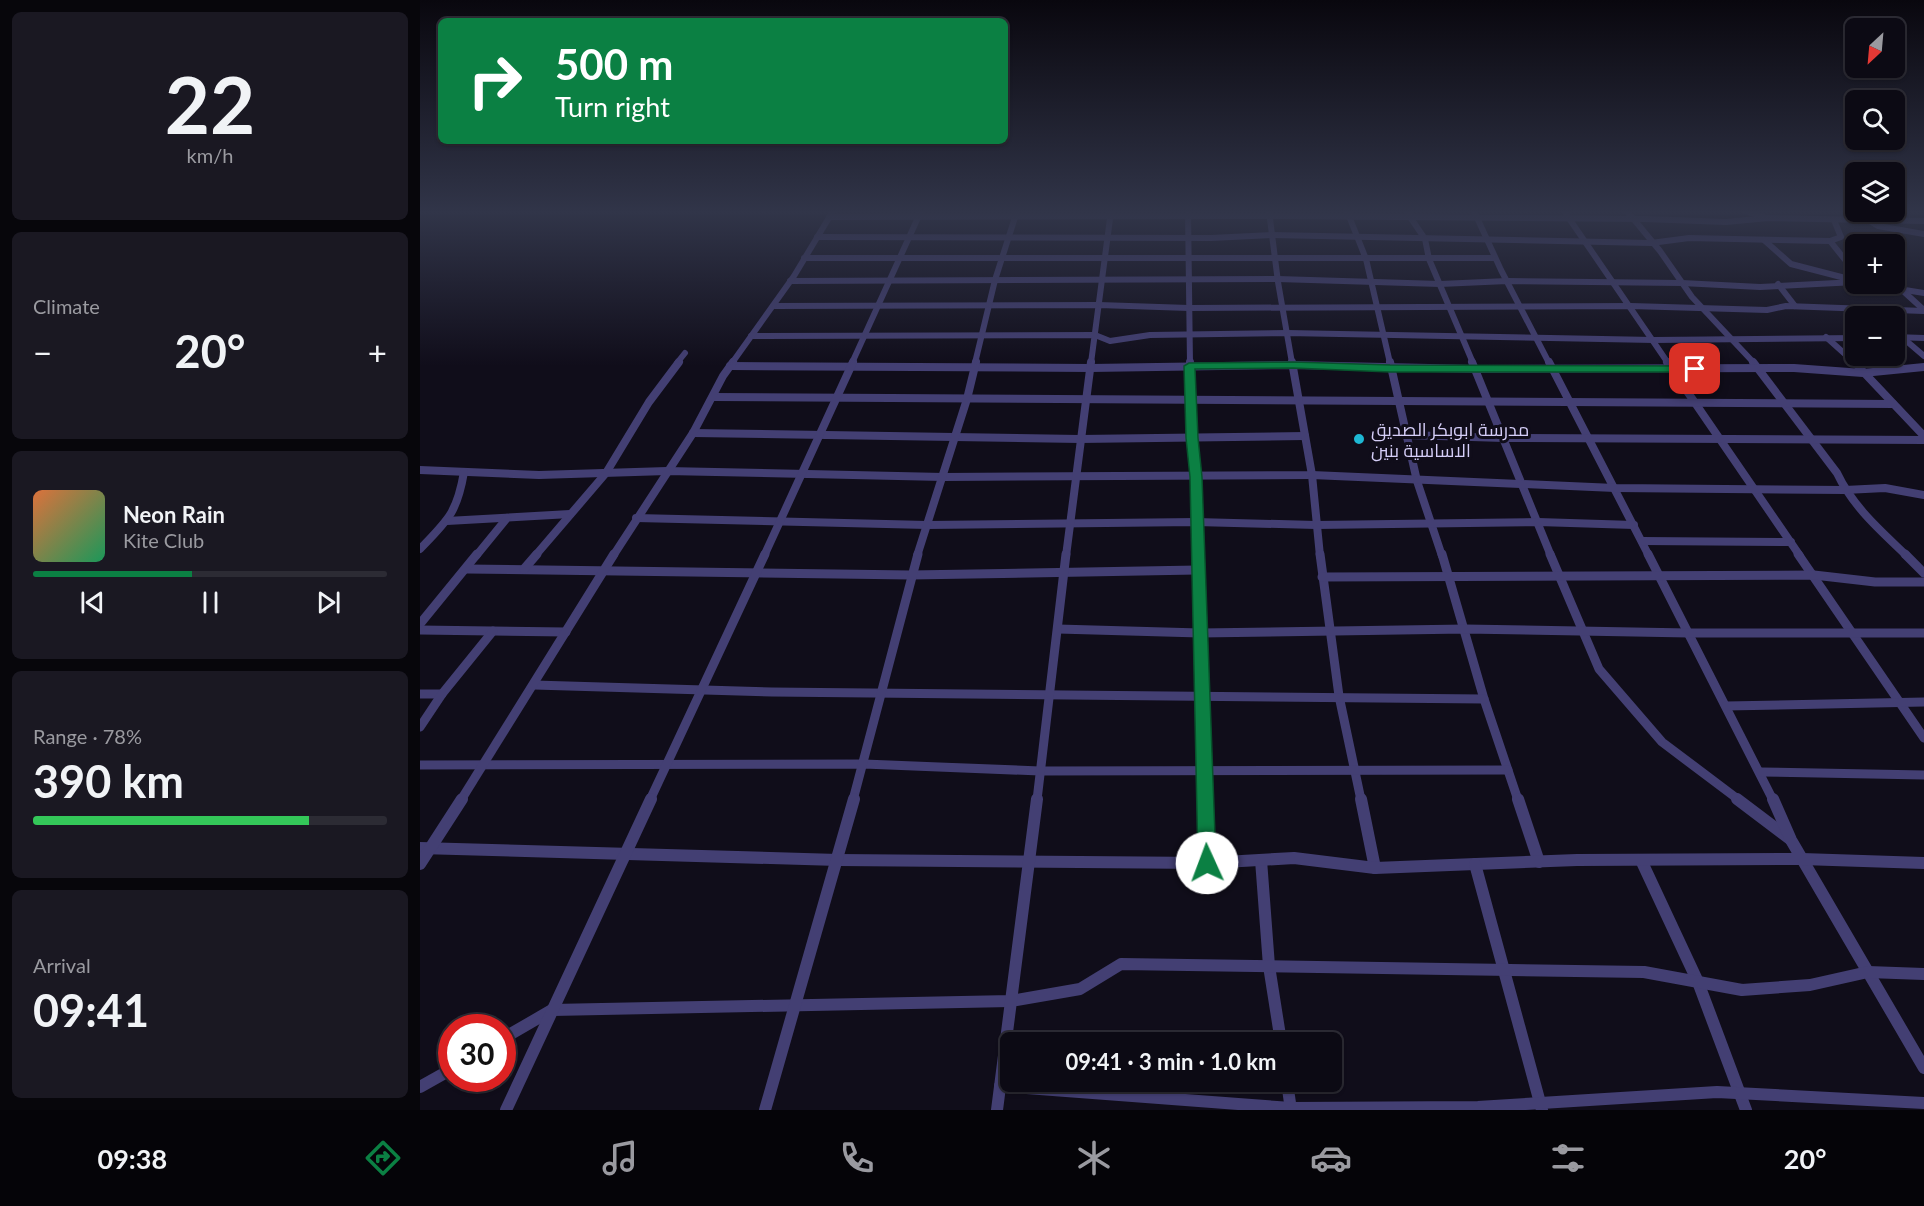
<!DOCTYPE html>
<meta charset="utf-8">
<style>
:root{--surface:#0c0a14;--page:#1a1822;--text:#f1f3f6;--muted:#9a9aa0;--line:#2c2b34;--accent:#0b8043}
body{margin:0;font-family:Lato,Cairo,sans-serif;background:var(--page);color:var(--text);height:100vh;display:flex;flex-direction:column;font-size:22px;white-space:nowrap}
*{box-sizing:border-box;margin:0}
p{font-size:20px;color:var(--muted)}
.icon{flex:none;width:33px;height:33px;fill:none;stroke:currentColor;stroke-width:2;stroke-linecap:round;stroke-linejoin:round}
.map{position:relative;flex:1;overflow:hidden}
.panel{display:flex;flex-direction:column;gap:12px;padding:12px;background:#07060b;width:420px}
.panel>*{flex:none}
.banner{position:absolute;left:18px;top:18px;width:570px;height:126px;border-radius:9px;box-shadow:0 2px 4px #0004,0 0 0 2px var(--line);background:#0b8043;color:#fff;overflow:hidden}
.needle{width:39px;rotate:206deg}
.tools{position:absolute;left:1425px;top:18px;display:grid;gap:12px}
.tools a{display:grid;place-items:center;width:60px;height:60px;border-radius:9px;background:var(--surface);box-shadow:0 2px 4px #0004,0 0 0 2px var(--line);font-size:30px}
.speed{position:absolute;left:18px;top:1014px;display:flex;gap:12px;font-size:30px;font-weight:700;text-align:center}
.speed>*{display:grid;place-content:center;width:78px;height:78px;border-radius:50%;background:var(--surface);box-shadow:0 2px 4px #0004,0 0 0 2px var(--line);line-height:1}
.speed .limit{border:9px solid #d22;background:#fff;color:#111}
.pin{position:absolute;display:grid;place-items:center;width:51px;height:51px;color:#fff;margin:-26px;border-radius:12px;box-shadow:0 3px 9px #0006}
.me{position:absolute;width:66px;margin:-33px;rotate:358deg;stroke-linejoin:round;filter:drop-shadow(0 0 4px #0008)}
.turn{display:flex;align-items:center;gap:21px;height:126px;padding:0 18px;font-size:27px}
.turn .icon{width:78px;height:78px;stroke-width:2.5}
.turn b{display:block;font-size:42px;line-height:51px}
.big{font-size:45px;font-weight:700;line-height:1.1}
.panel .card{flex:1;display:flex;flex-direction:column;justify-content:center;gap:9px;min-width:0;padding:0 21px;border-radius:9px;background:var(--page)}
.panel .dial{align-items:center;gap:0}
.dial b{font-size:78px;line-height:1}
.song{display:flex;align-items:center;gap:18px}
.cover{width:72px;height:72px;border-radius:9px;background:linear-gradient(135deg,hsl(20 70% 55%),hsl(150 70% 35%))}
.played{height:6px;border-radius:3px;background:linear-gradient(90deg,var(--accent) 45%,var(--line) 45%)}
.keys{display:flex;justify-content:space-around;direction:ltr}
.heat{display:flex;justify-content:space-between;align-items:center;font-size:33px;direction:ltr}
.charge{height:9px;border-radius:4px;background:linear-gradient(90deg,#34c759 78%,var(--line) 0)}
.trip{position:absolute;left:580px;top:1032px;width:342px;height:60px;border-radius:9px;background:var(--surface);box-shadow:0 2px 4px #0004,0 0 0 2px var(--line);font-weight:700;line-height:60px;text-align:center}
.dock{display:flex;height:96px;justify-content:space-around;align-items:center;background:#050408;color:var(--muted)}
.dock .icon{width:42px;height:42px}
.dock .current{color:var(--accent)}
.dock b{font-size:27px;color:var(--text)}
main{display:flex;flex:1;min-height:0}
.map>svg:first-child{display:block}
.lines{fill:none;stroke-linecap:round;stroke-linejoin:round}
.minor-far3{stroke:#433f73;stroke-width:6}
.minor-far2{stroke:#433f73;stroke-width:8}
.minor-far1{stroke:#433f73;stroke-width:9}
.minor{stroke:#433f73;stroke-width:12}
.route{fill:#0b8043;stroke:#07532c;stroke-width:1.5}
.poi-dot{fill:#1eb8d4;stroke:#100d1a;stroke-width:2}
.labels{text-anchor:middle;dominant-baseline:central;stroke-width:6;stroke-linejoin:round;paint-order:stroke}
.poi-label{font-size:18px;fill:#d5cef8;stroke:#100d1a;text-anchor:start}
</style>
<main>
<section class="panel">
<div class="card dial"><b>22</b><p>km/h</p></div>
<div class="card"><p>Climate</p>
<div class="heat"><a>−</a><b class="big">20°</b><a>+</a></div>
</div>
<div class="card">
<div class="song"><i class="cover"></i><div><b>Neon Rain</b><p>Kite Club</p></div></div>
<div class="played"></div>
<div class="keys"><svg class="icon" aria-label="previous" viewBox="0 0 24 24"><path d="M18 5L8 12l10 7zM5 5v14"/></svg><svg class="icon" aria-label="pause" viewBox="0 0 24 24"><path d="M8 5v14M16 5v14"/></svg><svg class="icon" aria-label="next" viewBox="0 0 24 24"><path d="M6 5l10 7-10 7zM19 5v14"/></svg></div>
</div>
<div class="card"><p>Range · 78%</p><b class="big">390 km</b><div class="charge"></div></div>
<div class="card"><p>Arrival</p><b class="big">09:41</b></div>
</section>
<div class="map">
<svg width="1504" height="1110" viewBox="0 0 1504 1110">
<rect width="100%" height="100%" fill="#100d1a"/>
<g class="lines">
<g class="minor-far3">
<polyline points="768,211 770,363"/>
<polyline points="849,211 858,282 872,363"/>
<polyline points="927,211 946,259 970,363"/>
<polyline points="986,211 1005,239 1009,259 1053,363"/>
<polyline points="1054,211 1081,270 1129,363"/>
<polyline points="1144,211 1248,363"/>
<polyline points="1207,211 1240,251 1272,297 1334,363"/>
<polyline points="1325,211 1344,217"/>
<polyline points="1433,211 1458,226 1504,234"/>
<polyline points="409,217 850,216 1225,219 1306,222 1348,218 1504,221"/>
<polyline points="1414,220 1421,237 1410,241 1430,266 1436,268"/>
<polyline points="397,237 791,238 852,235 1231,243 1269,238 1410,241"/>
<polyline points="1344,240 1371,264 1429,279"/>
<polyline points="384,258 1075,258"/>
<polyline points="370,281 858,279 1020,284 1087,281 1262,283 1340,287 1436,282"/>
<polyline points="1358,284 1375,306"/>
<polyline points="1448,284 1504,293"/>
<polyline points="1482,290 1504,310"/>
<polyline points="353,306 679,305 769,308 1211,306 1347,310 1366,306 1504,311"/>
<polyline points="331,336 675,335 690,341 730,335 867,333 1234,340 1436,338"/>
<polyline points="1406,337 1435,363"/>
<polyline points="1474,337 1504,338"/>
<polyline points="1483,338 1504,356"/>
<polyline points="257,363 265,353"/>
<polyline points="312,363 374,276 413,211"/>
<polyline points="432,363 501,211"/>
<polyline points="555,363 575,280 597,211"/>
<polyline points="671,363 691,211"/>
</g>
<g class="minor-far2">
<polyline points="770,362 778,556"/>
<polyline points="970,362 997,481 1022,556"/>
<polyline points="1052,362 1131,556"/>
<polyline points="1129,362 1229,556"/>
<polyline points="1247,362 1380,556"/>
<path d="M1333,362l84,111c16,34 43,57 70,83"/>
<polyline points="1434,362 1504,436"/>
<polyline points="310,366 671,368 873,365 1055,369 1374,368 1443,373 1504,367"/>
<polyline points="293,397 1473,404"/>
<polyline points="273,433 660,439 885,436"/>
<polyline points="986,435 1084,438 1504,440"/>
<polyline points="0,470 119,475 247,471 523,477 892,475 872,362"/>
<polyline points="216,518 507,525 776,522 896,525 1118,522 1214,525"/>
<polyline points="27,521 150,514"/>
<polyline points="1222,541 1371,542"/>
<path d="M0,549c28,-29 37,-36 44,-77"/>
<polyline points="56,556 87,518"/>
<polyline points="115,556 186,473 229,402 259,362"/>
<polyline points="193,556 273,433 303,376 313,362"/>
<polyline points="344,556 433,362"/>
<polyline points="497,556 547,399 556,362"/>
<polyline points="646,556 671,362"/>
<polyline points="900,556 892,475 1195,488 1425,490 1465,488 1504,495"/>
</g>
<g class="minor-far1">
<polyline points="778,554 785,800"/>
<polyline points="900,554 919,696 941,800"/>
<polyline points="1022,554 1064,699 1098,800"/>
<polyline points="1130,554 1179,669 1242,742 1319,800"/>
<polyline points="1228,554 1353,800"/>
<polyline points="1378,554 1504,738"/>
<polyline points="1485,554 1504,573"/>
<polyline points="47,569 491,575 777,570"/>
<polyline points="104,569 117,554"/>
<polyline points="902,577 1394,575 1455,582 1504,582"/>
<polyline points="0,624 57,554"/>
<polyline points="638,629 780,633 1045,629 1269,633 1504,633"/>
<polyline points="0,630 146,632"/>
<polyline points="114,685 352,692 1064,699"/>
<polyline points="0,694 22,694"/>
<polyline points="1306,706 1504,702"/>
<polyline points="0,727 22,694 73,631"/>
<polyline points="0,765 444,764 620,771 1088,770"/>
<polyline points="1341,772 1504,775"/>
<polyline points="41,800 194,554"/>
<polyline points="230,800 345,554"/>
<polyline points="433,800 498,554"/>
<polyline points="617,800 646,554"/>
</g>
<g class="minor">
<polyline points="941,799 955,868"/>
<polyline points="1098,799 1119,862"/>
<polyline points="1317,799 1370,839"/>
<polyline points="1353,799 1371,840 1504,1068"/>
<polyline points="0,848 418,860 787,863 785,799"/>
<polyline points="841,860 849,966 861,1042"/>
<polyline points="1221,860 1278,982 1326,1110"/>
<polyline points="787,863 874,858 955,868 1157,860 1382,859 1504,863"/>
<polyline points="0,864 42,799"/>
<polyline points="1055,864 1122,1110"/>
<polyline points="82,1039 132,1010 591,1001 660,989 701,964 1224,972 1322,990 1390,985 1448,972 1504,974"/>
<polyline points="867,1082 871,1110"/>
<polyline points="580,1086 871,1108 1058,1107 1297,1092 1504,1103"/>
<polyline points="0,1087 32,1069"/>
<polyline points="86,1110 231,799"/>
<polyline points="345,1110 434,799"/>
<polyline points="577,1110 617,799"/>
</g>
</g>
<linearGradient id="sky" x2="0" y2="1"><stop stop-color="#09070e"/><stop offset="0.58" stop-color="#313549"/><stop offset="1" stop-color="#313549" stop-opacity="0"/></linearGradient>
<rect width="1504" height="366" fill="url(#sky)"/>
<polygon class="route" points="873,362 970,365 1275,366 1280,369 1275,372 970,372 873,368 775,369 778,438 782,477 796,863 794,870 787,872 781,870 778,863 770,477 766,438 764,366 769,363"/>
<circle class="poi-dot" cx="939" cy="439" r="6"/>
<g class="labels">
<g class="poi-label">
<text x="951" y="429">مدرسة ابوبكر الصديق<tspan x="951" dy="21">الاساسية بنين</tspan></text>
</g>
</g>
</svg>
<div class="tools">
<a><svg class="needle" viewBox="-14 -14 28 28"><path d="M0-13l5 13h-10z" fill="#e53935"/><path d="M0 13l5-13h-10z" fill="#9a9aa0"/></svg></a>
<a><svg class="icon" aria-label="search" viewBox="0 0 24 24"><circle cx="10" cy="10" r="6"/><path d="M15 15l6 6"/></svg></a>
<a><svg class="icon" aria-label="layers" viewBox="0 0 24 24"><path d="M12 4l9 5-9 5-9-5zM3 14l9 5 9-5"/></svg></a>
<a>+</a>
<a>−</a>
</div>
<div class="speed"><div class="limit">30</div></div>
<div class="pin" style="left:1275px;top:369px;background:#d93025"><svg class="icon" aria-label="arrive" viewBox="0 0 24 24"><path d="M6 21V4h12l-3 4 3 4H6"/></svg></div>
<svg class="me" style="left:787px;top:863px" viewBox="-20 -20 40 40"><circle r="19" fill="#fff"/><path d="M0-13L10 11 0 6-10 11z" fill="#0b8043"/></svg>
<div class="trip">09:41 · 3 min · 1.0 km</div>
<div class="banner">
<div class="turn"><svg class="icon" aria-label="right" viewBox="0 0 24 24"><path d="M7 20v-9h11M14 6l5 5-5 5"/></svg><div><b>500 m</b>Turn right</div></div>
</div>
</div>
</main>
<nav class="dock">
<b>09:38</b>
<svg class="icon current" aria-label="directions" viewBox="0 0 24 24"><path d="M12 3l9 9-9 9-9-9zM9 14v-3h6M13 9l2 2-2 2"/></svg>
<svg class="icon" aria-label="music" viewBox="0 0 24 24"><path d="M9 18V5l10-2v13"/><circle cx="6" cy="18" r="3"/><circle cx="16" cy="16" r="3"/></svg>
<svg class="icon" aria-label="phone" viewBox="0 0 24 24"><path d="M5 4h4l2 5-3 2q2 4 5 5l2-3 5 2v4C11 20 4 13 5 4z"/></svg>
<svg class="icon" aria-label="climate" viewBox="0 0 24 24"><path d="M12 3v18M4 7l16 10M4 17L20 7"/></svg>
<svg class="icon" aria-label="car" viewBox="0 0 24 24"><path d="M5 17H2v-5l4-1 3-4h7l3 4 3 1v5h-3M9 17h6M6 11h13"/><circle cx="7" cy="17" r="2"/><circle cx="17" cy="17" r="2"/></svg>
<svg class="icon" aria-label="filters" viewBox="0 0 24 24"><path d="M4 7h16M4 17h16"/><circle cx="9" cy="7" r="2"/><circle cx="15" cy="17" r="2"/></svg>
<b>20°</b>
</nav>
